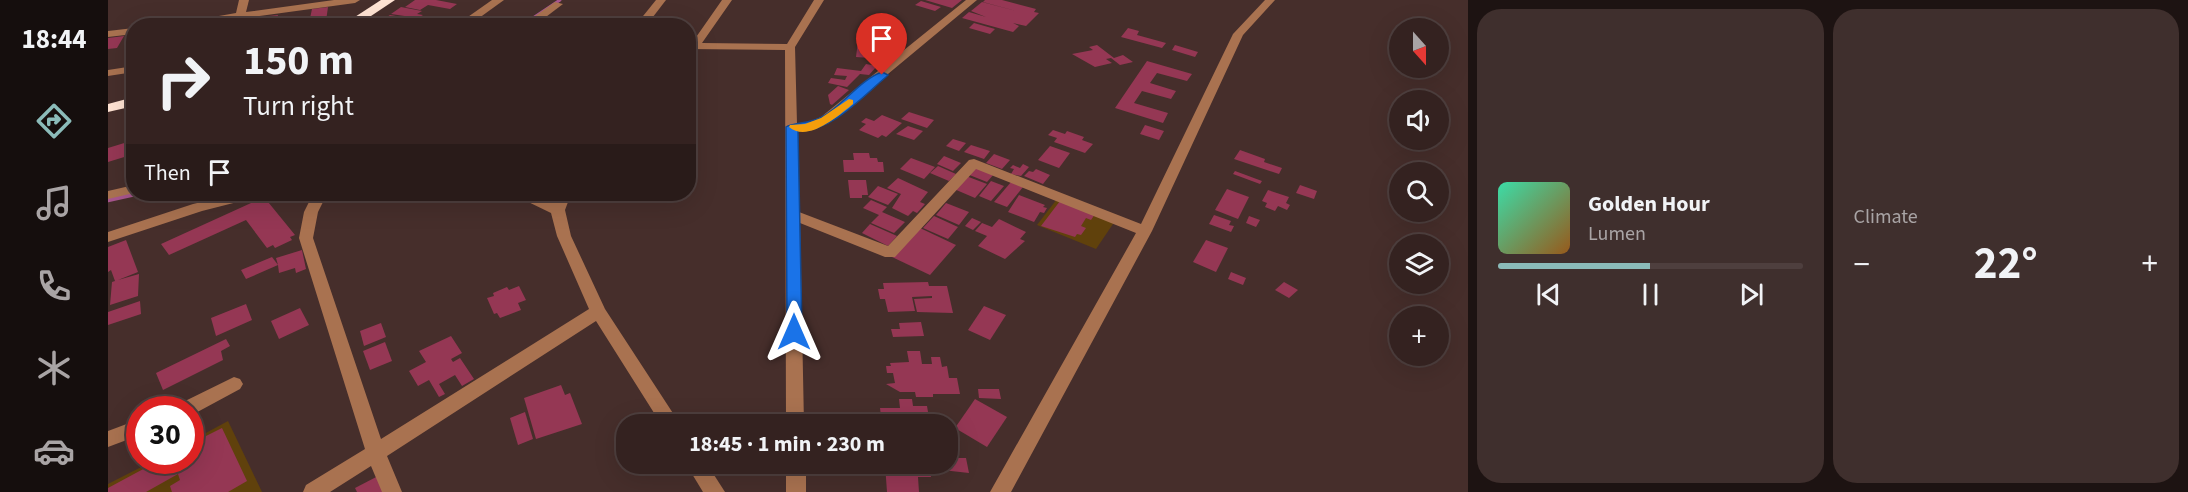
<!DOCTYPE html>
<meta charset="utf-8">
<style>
:root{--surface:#342220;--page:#3f2f2d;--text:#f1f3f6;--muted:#a9a4a5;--line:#4e3f3e;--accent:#8bbbb9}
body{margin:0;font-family:"Source Sans 3",sans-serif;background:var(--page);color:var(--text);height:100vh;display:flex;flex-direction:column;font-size:22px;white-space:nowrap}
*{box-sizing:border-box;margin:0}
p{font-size:20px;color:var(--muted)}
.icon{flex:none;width:33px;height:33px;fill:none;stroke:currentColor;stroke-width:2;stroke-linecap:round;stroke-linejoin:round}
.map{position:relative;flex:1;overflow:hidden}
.panel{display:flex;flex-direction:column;gap:9px;padding:9px;background:#1d1312;width:720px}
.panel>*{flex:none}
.guide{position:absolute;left:18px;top:18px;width:570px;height:183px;border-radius:24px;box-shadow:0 6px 24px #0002,0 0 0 2px var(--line);background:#342220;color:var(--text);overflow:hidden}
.needle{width:39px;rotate:159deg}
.fabs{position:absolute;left:1281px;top:18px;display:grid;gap:12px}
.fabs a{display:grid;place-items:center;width:60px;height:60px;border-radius:50%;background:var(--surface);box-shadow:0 6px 24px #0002,0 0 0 2px var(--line);font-size:30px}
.speed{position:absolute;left:18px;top:396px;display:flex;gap:12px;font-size:30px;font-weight:700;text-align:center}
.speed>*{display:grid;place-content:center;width:78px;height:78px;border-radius:50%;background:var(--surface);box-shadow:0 6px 24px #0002,0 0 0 2px var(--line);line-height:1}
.speed .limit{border:9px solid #d22;background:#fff;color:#111}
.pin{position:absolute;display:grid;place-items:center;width:51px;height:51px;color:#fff;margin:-62px -26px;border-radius:50% 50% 50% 0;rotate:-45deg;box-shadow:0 0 6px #0007}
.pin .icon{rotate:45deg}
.me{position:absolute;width:66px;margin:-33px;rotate:0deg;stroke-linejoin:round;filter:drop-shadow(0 0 4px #0008)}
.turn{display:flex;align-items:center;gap:21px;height:126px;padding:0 18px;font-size:27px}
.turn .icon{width:78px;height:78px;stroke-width:2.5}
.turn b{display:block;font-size:42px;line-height:51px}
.then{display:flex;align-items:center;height:57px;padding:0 18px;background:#0003;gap:12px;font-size:22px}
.big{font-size:45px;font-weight:700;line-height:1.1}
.panel .widget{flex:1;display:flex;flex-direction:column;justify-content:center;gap:9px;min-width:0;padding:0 21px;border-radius:24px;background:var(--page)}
.song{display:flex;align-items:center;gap:18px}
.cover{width:72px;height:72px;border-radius:9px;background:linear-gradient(135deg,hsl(160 70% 55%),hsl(30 70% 35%))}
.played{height:6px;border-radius:3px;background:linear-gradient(90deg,var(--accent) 50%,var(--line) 50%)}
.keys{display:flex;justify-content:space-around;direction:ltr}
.heat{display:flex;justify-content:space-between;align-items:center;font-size:33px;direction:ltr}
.panel .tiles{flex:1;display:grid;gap:9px;grid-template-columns:repeat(2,1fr)}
.trip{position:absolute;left:508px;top:414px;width:342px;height:60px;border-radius:24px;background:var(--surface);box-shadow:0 6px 24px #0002,0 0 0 2px var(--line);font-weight:700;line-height:60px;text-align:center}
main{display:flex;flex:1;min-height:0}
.tab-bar{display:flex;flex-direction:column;width:108px;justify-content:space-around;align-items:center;background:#150e0d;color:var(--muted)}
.tab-bar .icon{width:42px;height:42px}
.tab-bar .on{color:var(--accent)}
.tab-bar b{font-size:27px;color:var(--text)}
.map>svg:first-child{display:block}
.green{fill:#60410c}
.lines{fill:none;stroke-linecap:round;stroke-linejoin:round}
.stream-far1{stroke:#a7558d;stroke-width:3}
.stream{stroke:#a7558d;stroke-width:4.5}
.building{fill:#953754}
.minor{fill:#a97250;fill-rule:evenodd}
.highway{fill:#ffe3d3;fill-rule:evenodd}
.route{fill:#1a73e8;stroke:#114b97;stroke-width:1.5}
.slow{fill:#f59e0b}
</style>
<main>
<nav class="tab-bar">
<b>18:44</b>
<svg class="icon on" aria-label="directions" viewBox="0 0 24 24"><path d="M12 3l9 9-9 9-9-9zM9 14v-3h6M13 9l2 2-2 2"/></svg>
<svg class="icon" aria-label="music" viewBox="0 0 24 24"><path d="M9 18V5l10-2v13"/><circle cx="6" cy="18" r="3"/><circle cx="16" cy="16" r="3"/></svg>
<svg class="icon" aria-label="phone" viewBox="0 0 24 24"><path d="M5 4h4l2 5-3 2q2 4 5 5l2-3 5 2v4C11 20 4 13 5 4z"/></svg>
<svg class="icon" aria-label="climate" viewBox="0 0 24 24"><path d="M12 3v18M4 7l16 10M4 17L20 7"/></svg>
<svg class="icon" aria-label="car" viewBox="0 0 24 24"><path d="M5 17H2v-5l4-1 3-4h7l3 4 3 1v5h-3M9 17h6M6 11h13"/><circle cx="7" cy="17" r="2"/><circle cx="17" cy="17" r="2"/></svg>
</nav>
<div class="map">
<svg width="1360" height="492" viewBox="0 0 1360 492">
<rect width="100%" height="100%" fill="#462e2b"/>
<g class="green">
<polygon points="949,199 1007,221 988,249 929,225"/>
<polygon points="120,421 154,492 0,492 0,484 45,461 82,460 83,441"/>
</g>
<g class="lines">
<polyline class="stream-far1" points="413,26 452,0"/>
<polyline class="stream" points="0,200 27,194"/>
</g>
<g class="building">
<polygon points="307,0 328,0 349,4 342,9 320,5 312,10 297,7"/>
<polygon points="817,0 854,0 844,8"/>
<polygon points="877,0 894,0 928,9 926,12 931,13 918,26 905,23 911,26 905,32 854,18 861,12 878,17 863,11 874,2 923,15 875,2"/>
<polygon points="813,1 833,7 827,11 807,5"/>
<polygon points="220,7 218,21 235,19 221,26 205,26 206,22 201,23 204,9"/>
<polygon points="293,7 314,11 309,14 315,15 310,18 283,14"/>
<polygon points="170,15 169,18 174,18 172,25 149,26 152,17"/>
<polygon points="282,15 300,18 289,25 271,22"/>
<polygon points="494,19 507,22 504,26 477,26 481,21 491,23"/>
<polygon points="866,23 887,29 882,34 861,28"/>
<polygon points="1020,28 1031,31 1029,35 1058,43 1054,48 1013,37"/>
<polygon points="16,36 9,48 0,49 0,38"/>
<polygon points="750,41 767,42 766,51 774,51 774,55 762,54 762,58 748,57"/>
<polygon points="989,45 1006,58 1015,55 1025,62 1012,65 1003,58 998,59 1004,63 987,67 964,54 985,50 981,47"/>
<polygon points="1067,45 1090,52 1087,57 1064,50"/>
<polygon points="1039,61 1084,74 1079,81 1049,73 1042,83 1068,91 1063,99 1034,91 1026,103 1060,113 1055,123 1007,108"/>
<polygon points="758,64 769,66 761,75 752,74 739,87 720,83 723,78 737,80 739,76 726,75 729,68 753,71"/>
<polygon points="26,81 26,92 17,94 16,83"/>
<polygon points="730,86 741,90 724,105 722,104 720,95"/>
<polygon points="801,112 826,120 819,128 793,119"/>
<polygon points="774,115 794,123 778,137 774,135 770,138 751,130 758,124 753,122 758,118 766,121"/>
<polygon points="1037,125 1056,131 1051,140 1032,134"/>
<polygon points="800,126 815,131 806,140 788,134"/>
<polygon points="945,130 957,134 959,131 976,137 974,140 985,144 977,153 946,142 949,138 940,135"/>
<polygon points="845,139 858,143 851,151 838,146"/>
<polygon points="26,140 26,154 0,162 0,148"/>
<polygon points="863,145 882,151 876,159 856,152"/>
<polygon points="942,146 962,153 951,168 930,160"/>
<polygon points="1132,150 1157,159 1156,162 1174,168 1171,174 1126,159"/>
<polygon points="745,153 761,153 762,158 769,158 770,162 775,162 776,172 736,172 735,160 746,160"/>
<polygon points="886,154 902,160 894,169 878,163"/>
<polygon points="836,156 853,163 845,171 829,164"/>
<polygon points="803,158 827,167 816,179 792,169"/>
<polygon points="915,164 921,167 913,176 903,174 906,169 902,168 905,165 912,168"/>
<polygon points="830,166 848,174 841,181 822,173"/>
<polygon points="866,167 886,174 879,182 859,174"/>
<polygon points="928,169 942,175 935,184 916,176 921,171 925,172"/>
<polygon points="1127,171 1154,181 1152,184 1125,174"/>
<polygon points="858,176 879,184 867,198 846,189"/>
<polygon points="790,178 820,192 812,202 817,204 809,213 805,211 800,216 784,208 793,194 779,188"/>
<polygon points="740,180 758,180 760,195 754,195 754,198 742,198"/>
<polygon points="883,181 896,186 883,201 871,196"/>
<polygon points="903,182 915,187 899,207 886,202"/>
<polygon points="1192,185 1209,191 1206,199 1188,193"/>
<polygon points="770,186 790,194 780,205 760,197"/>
<polygon points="1119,189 1141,197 1130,219 1107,210"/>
<polygon points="1160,190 1181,197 1178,203 1182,205 1179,210 1170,206 1167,211 1157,207 1159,203 1154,201"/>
<polygon points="911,195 937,205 935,207 939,208 936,213 932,212 926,222 900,212"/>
<polygon points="156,197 187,235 182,237 184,240 167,248 165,245 159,248 138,220 61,255 53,244"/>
<polygon points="763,200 779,207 774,212 797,222 786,233 763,223 771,215 755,208"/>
<polygon points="952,201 987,214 983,220 978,218 973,226 978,228 973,235 969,234 967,237 933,226"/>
<polygon points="838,203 861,212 851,225 828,215"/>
<polygon points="1106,215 1123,221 1121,225 1126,226 1123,232 1101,224"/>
<polygon points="826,216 850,227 840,239 815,228"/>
<polygon points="1141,216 1152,220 1148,227 1138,223"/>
<polygon points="864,218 873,222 865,230 857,226"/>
<polygon points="891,219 918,232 912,239 917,241 897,259 870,246 879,236 867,231 874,223 884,227"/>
<polygon points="762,224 789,236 780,246 754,233"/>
<polygon points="812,228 848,245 822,275 784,257"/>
<polygon points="18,240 30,272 10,280 31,274 30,296 2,305 4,282 7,281 3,270 0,272 0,247"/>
<polygon points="1098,240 1120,248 1108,272 1085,262"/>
<polygon points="194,250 198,269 188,273 187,268 171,273 170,265 138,279 133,270 164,257 170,265 168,258"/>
<polygon points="1123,272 1138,278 1135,285 1120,279"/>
<polygon points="820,282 821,286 839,286 845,313 809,312 806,299 824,298 824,296 804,297 807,311 780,312 777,299 772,299 770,289 776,289 775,283"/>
<polygon points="1176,282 1190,290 1181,298 1167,290"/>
<polygon points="411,286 418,300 410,303 413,310 392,318 389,313 386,314 379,298 386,296 385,293 399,287 401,290"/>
<polygon points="32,301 33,314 0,325 0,312"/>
<polygon points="138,304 144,320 108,336 103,318"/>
<polygon points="876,306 898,315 882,340 860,330"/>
<polygon points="192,308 201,325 171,339 163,321"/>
<polygon points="813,322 816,336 785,337 783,329 792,329 791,323"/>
<polygon points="273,323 278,337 256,346 252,331"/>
<polygon points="343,336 354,353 343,359 345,362 352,358 366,379 354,386 347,375 331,384 337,394 331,397 321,380 310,386 301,371 318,362 311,351"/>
<polygon points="118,339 122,346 113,351 115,360 55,390 48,373"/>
<polygon points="277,342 284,361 262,370 255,351"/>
<polygon points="799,351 812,351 814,364 824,364 823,357 832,357 834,367 839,366 841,378 849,378 852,394 825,394 825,397 808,397 807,392 792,392 778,384 787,383 785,373 779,373 778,366 783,366 782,363 801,362"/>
<polygon points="453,385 457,395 462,393 474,424 428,439 416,398"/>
<polygon points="870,389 891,389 893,399 871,398"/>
<polygon points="791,399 804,399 805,406 819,406 822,424 774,424 772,408 792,408"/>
<polygon points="867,399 899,417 879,447 847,428"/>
<polygon points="417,412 425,439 410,445 402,418"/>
<polygon points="114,428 139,481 120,492 64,492 62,486 72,480 70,474 38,492 0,492 0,488 52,460 82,460 82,444"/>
<polygon points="840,458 858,458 861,473 825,469 824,464 840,464"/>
<polygon points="777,464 821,466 823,477 810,477 811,492 779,492"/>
<polygon points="272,475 278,492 249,492 247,488"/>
</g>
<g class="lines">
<g class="minor">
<polygon points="131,0 141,0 138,12 226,0 252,0 247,3 137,18 135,26 125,26 126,20 85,26 54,26 128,13"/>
<polygon points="384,0 396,0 360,26 347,26"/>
<polygon points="548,0 558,0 538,26 527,26"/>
<polygon points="614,0 624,0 594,43 679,44 706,0 716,0 687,47 689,124 696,124 713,117 858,0 869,0 721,123 702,131 689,131 691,212 780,246 861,160 866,159 1033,224 1125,34 1157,0 1167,0 1135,35 1044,231 903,492 882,492 1028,233 868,169 787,257 777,257 692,223 696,424 678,424 677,50 580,49 580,43 584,43"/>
<polygon points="447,2 455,4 426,26 413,26"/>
<polygon points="251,17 286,26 263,26 247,22 246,20"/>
<polygon points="26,28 26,34 0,37 0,31"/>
<polygon points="26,66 26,72 0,76 0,70"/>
<polygon points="26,185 26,193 0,199 0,191"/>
<polygon points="128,194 151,194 149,197 94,211 0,242 0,232 85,204"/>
<polygon points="205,194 219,194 210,212 205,238 273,439 481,309 449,236 443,213 410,197 408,194 426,194 446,203 449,194 463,194 457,210 463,236 497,309 572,424 553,424 488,321 279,456 294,492 274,492 263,466 222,492 195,492 198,485 257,449 191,238 196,212"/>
<polygon points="126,377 132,379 135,384 132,389 82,416 82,410 69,410 71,404"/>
<polygon points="32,419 32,435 0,447 0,431"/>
<polygon points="578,464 599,464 617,492 595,492"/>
<rect x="678" y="464" width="20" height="28"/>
</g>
<g class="highway">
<polygon points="273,0 287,0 248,26 233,26"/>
<polygon points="26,97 26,106 0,112 0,104"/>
</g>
</g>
<path class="route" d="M774,72l6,3 -2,2c-24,20 -55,55 -88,54l4,201 -2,4h-11l-2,-4 -1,-205c7,-5 25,-3 36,-10 20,-11 39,-38 60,-45z"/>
<path class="slow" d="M741,99l4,1v4c-15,12 -45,39 -64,23l1,-2 15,-1 16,-6z"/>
</svg>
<div class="fabs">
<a><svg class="needle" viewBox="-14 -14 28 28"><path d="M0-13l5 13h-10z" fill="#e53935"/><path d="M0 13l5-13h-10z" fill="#a9a4a5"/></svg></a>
<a><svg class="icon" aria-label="sound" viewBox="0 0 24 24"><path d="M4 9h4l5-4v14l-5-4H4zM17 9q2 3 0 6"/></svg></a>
<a><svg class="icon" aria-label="search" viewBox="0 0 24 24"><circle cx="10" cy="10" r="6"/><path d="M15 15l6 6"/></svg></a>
<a><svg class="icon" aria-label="layers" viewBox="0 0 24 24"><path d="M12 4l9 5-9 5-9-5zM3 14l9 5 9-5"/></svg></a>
<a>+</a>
</div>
<div class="speed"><div class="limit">30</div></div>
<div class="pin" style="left:774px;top:75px;background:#d93025"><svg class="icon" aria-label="arrive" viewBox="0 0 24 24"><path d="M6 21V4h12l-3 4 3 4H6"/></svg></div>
<svg class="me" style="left:686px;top:332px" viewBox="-20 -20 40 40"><path d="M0-17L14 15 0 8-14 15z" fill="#1a73e8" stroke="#fff" stroke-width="4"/></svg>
<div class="trip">18:45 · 1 min · 230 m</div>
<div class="guide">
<div class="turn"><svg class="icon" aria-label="right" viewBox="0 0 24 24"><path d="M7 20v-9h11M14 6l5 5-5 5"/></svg><div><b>150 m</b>Turn right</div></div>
<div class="then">Then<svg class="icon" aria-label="arrive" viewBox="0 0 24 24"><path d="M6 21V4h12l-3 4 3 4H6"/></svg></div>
</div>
</div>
<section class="panel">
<div class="tiles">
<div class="widget">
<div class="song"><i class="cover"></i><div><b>Golden Hour</b><p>Lumen</p></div></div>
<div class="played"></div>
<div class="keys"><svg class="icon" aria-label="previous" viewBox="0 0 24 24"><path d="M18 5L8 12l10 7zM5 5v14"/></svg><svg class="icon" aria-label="pause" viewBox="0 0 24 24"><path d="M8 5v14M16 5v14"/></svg><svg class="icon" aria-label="next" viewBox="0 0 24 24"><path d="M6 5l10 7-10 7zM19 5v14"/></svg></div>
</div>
<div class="widget"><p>Climate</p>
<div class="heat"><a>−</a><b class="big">22°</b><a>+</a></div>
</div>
</div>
</section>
</main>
